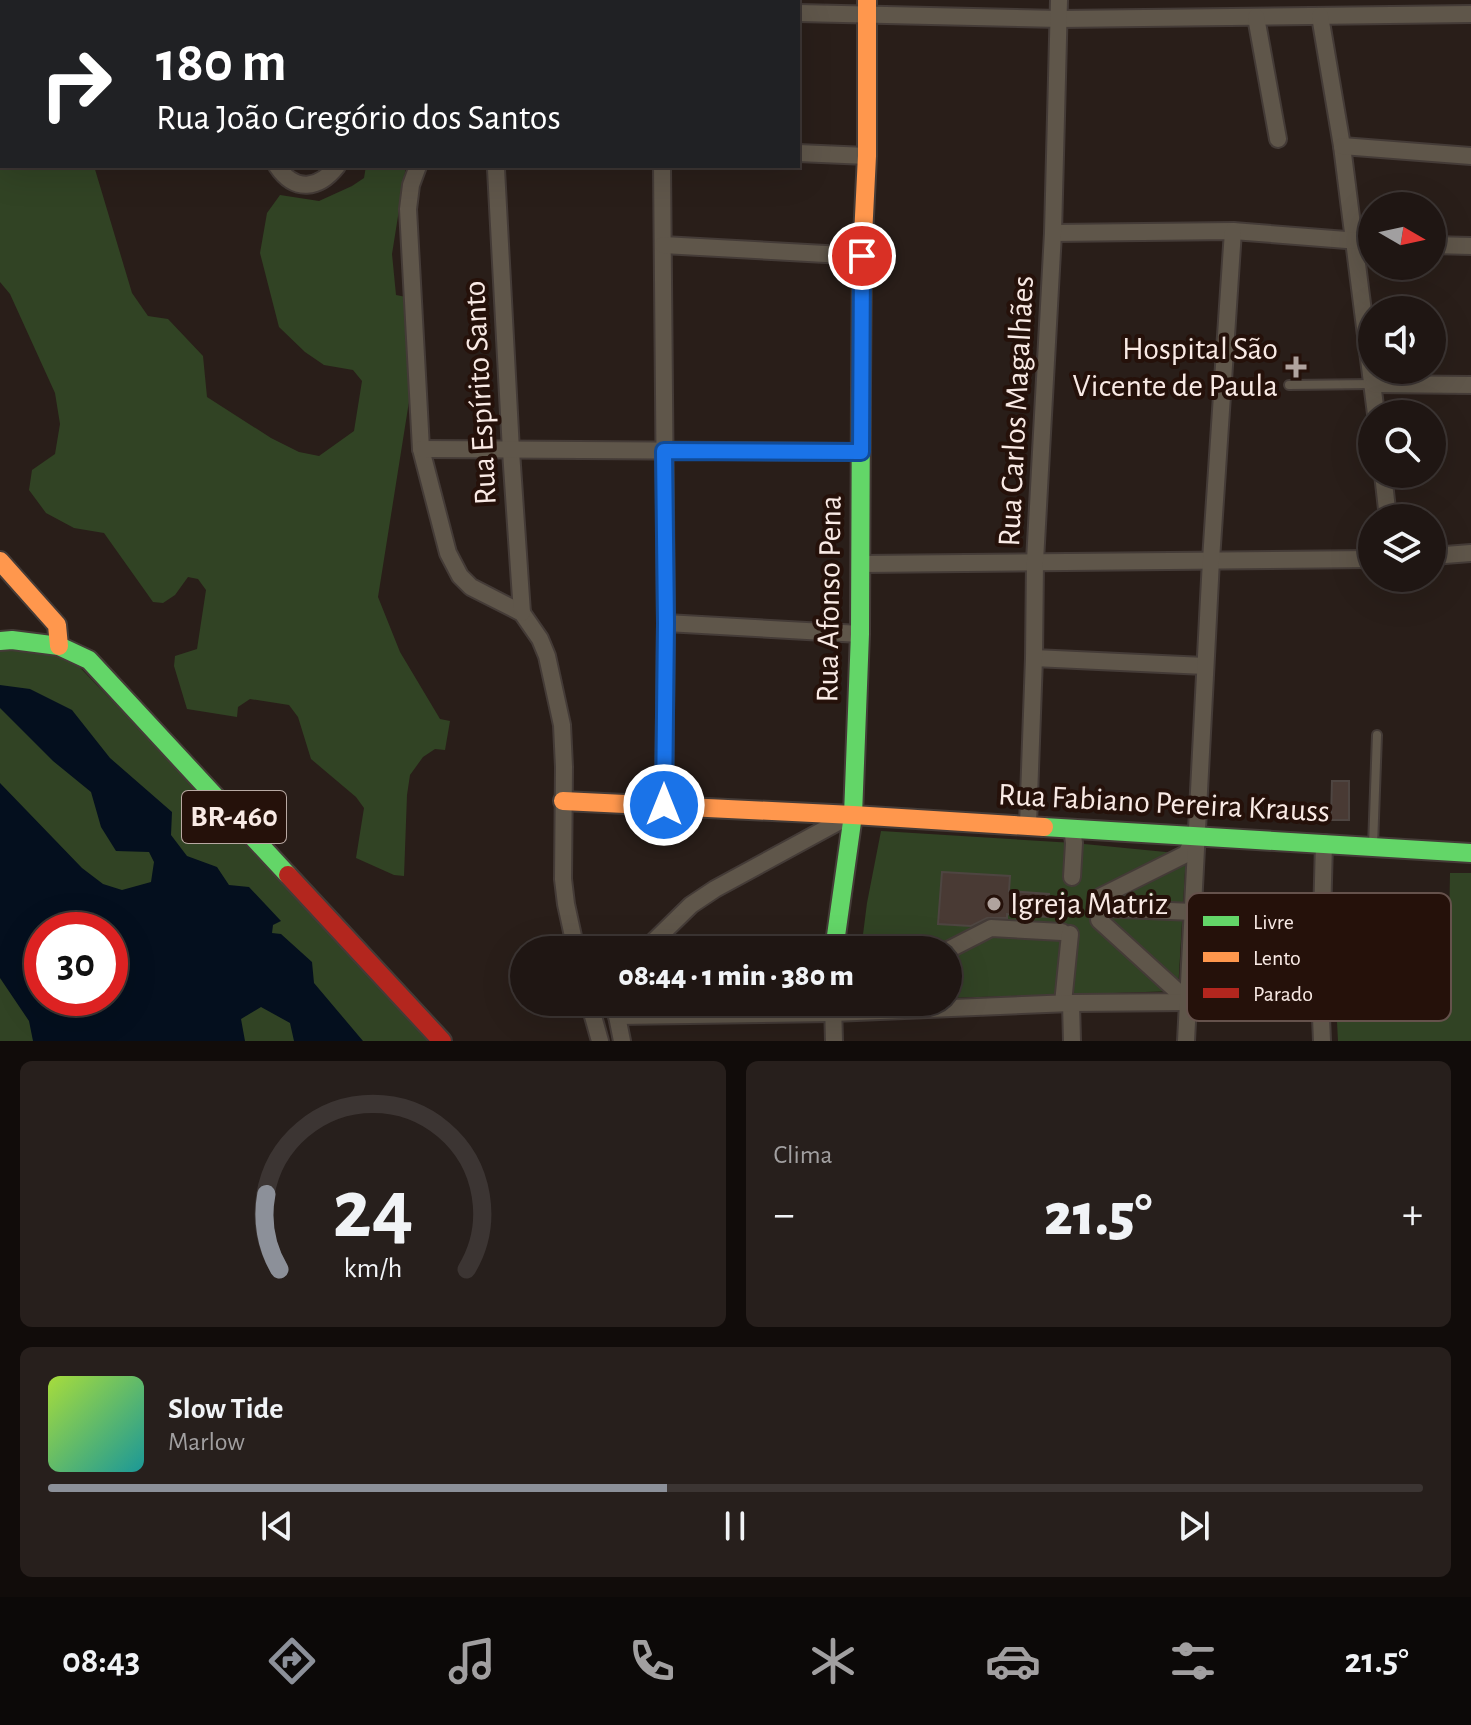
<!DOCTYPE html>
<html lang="pt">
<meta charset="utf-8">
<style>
:root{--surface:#1f1613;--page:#271f1c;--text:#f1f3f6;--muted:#a19fa0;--line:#3c3533;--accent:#8c9099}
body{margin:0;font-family:"Alegreya Sans",sans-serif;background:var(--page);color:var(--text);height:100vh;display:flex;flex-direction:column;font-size:30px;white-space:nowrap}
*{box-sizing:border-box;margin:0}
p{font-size:26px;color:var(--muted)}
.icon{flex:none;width:44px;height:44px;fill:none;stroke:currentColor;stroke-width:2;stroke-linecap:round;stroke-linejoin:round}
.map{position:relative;height:1041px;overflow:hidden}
.side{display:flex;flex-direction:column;gap:20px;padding:20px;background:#110c0a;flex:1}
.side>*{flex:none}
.banner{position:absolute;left:0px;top:0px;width:800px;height:168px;box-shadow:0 8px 32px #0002,0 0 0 2px var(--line);background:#202124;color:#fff;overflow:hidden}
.needle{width:52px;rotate:99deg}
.controls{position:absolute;left:1358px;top:192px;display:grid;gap:16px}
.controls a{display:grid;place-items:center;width:88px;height:88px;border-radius:50%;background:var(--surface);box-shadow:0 8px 32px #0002,0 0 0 2px var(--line);font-size:40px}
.speed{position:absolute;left:24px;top:912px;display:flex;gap:16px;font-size:40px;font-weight:700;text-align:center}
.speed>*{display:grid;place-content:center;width:104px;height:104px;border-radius:50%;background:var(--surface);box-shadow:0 8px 32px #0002,0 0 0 2px var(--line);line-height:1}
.speed .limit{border:12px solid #d22;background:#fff;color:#111}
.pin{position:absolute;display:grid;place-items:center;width:68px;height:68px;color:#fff;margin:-34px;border:4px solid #fff;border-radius:50%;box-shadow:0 2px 8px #0007}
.me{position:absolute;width:88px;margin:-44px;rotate:0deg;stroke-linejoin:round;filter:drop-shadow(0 0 6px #0008)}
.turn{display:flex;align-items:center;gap:28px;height:168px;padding:0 24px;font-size:36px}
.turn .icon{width:104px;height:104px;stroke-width:2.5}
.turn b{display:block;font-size:56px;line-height:68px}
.big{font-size:60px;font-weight:800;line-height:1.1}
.side .widget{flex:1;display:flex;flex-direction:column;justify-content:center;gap:12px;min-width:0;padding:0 28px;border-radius:12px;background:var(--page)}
.side .dial{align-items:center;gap:0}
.dial svg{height:208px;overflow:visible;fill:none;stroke:var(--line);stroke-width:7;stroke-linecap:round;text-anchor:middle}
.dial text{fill:var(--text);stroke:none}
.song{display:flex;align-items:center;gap:24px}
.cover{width:96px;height:96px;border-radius:12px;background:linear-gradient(135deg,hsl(80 70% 55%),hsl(180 70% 35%))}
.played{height:8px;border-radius:4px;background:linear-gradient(90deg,var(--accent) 45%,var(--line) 45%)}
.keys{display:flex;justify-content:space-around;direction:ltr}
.heat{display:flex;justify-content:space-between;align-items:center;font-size:44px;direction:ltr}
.side .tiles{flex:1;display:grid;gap:20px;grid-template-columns:1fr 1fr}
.widget:last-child{grid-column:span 2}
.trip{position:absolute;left:510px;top:936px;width:452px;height:80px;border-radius:40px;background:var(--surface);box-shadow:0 8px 32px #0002,0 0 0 2px var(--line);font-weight:800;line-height:80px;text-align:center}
.dock{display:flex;height:128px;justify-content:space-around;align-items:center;background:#0c0908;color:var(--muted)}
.dock .icon{width:56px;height:56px}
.dock .current{color:var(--accent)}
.dock b{font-size:36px;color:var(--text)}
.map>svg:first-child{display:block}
.green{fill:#314324;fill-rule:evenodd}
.water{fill:#040f1e;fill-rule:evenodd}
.building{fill:#493a34;stroke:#4e4541;stroke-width:2}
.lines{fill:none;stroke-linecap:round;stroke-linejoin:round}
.lane-casing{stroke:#443b37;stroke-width:12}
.street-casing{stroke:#443b37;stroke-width:20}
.fast-casing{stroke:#443b37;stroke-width:22}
.slow-casing{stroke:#443b37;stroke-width:22}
.jam-casing{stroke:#443b37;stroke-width:22}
.lane{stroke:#5f564a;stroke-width:8}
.street{stroke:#5f564a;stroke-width:16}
.fast{stroke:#63d668;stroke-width:18}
.slow{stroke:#ff974d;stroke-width:18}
.jam{stroke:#b3261e;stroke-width:18}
.route-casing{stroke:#114b97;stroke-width:20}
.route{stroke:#1a73e8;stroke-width:14}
.poi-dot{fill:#b0a39e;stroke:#25110a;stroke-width:3}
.labels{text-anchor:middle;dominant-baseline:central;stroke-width:8;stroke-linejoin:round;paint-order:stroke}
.shield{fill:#25110a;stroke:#b9a9a3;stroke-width:2}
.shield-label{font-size:30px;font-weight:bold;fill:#f9eae5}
.poi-label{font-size:32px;fill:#f9eae5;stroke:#25110a;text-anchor:end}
.street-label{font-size:32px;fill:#f9eae5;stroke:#25110a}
.key{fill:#25110a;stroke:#65524c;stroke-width:2}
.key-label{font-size:22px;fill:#f9eae5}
</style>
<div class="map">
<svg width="1471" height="1041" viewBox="0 0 1471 1041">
<rect width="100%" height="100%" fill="#291e19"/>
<g class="green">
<polygon points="0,53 2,55 2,166 94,166 132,293 148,316 168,319 203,356 207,397 271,438 299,452 319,456 354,431 362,381 353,370 324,365 305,352 279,327 260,253 267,213 280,195 319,201 352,186 364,178 366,166 406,166 392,254 396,295 406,297 411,389 378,597 400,652 440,719 450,721 445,750 435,749 423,757 410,775 407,795 404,876 394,875 356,858 364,808 356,797 311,759 298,717 289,705 250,699 238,707 237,717 187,709 174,666 175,656 197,649 206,590 198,579 188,577 175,595 163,603 153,602 104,533 74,528 46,513 29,490 32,470 55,454 60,424 55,393 10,294 0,282"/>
<path d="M0,641l59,5 383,395h-442zM42,930h68v68h-68z"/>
<polygon points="881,831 1074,843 1186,854 1178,991 948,998 948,950 861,950 867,903"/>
<polygon points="1450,873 1471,873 1471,1041 1338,1041 1332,925 1407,921 1408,984 1448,983"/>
</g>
<path class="water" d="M0,685l30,4 42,21 38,48 62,54 -1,23 16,21 30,11 12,18 20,2 32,34 -8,4 -1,8 9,1 31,28 2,21 49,58h-69l-4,-18 -29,-16 -20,12 4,22h-212l-4,-20 -29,-43v-195l82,85 21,16 19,6 29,-8 3,-20 -5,-10 -33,-1 -15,-24 -10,-35 -38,-31 -53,-53zM42,930h68v68h-68z"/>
<g class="building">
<polygon points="1332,781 1349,781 1349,820 1331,820"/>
<polygon points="942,872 1010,876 1009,891 1049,894 1048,917 1007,914 1007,918 987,918 971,926 938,924"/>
</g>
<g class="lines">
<g class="lane-casing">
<g id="lane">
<polyline points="1289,385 1373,384"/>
<polyline points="1373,846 1377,735"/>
</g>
</g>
<g class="street-casing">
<g id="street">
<polyline points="643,0 647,2"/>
<polyline points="729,0 730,2"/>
<polyline points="605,2 607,0"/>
<polyline points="798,13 1060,19 1471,14"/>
<polyline points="1320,16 1342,146 1376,414"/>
<polyline points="1256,17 1278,139"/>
<polyline points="1342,146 1471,156"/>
<polyline points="798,153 867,156"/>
<path d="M277,166c18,27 42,23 60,0"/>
<polyline points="418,166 411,185 408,209 421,449 448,553 460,576 471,587 522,613 540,639 547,656 562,725 564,767 563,879 566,904 576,950"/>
<polyline points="662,166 666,623 664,805"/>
<polyline points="496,169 511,451 522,613"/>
<polyline points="1053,233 1233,231 1372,242"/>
<polyline points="663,245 862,256"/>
<polyline points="1432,245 1471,246"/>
<polyline points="1373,384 1471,385"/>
<polyline points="421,449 861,452"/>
<polyline points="1383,474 1388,518"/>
<polyline points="1432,556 1471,553"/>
<polyline points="861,564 1372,559"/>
<polyline points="666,623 860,634"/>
<polyline points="1034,658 1205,666"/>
<polyline points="1028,825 1034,658 1035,561 1053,233 1059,0"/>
<polyline points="1072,828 1074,843 1072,877"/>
<polyline points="1100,897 1186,854 1195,837"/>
<polyline points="1102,908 1193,912"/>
<polyline points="1099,920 1189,1002"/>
<polyline points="645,950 691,905 715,889 851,815"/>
<polyline points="948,950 991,928 1062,932"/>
<polyline points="589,1002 600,1041"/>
<polyline points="619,1002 617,1016 622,1041"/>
<polyline points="1063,1003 1070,934"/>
<polyline points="1071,1003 1072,1041"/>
<polyline points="833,1004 834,1041"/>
<polyline points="617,1016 833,1013 1071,1003 1189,1002 1320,994"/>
<polyline points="1186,1041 1211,560 1233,231"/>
<polyline points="1322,1041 1320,994 1324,843"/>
</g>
</g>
<g class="fast-casing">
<g id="fast">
<polyline points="0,641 12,640 59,646 89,660 288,875"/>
<polyline points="1044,827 1471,853"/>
<polyline points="834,950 853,815 860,634 861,385"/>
</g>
</g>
<g class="slow-casing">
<g id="slow">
<polyline points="861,385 862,256 867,156 867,0"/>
<polyline points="0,561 57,625 59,646"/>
<polyline points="563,801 853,815 1044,827"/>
</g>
</g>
<g class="jam-casing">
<polyline id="jam" points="288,875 442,1041"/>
</g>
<use href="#lane" class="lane"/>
<use href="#street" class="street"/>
<use href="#fast" class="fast"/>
<use href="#slow" class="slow"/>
<use href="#jam" class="jam"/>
</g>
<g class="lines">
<g class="route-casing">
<polyline id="route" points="664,805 666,623 664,451 861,452 862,256"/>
</g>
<use href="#route" class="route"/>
</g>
<g class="poi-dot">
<path d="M1292 355h8v8h8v8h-8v8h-8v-8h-8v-8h8z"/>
<circle cx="994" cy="904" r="8"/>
</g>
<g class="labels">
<rect class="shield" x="182" y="791" width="104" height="52" rx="6"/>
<g class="shield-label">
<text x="234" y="817">BR-460</text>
</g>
<g class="poi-label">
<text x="1278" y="349">Hospital São<tspan x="1278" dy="37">Vicente de Paula</tspan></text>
<text x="1010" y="904" text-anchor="start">Igreja Matriz</text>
</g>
<g class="street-label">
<text transform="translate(480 393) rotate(-93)">Rua Espírito Santo</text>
<text transform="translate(1016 411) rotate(-87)">Rua Carlos Magalhães</text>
<text transform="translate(829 599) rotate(-89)">Rua Afonso Pena</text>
<text transform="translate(1164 803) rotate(3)">Rua Fabiano Pereira Krauss</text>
</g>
</g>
<rect x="1187" y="893" width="264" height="128" rx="12" class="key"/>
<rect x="1203" y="916" width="36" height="10" fill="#63d668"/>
<rect x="1203" y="952" width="36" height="10" fill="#ff974d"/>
<rect x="1203" y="988" width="36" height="10" fill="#b3261e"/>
<g class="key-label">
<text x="1253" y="929">Livre</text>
<text x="1253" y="965">Lento</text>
<text x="1253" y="1001">Parado</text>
</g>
</svg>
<div class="controls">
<a><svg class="needle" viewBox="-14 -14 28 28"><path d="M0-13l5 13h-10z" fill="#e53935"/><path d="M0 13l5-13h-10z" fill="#a19fa0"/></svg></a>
<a><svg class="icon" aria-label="sound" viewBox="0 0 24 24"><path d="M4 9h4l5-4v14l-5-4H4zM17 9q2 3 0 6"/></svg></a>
<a><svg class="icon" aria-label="search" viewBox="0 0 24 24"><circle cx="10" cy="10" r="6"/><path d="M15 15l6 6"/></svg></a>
<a><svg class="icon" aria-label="layers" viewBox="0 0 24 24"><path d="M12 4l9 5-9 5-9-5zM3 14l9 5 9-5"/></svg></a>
</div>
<div class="speed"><div class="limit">30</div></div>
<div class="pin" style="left:862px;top:256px;background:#d93025"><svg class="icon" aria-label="arrive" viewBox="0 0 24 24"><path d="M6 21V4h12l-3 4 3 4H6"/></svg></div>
<svg class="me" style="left:664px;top:805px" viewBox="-20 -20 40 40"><circle r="17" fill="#1a73e8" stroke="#fff" stroke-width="3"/><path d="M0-11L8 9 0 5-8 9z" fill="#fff"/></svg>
<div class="trip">08:44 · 1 min · 380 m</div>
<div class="banner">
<div class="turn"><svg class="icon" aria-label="right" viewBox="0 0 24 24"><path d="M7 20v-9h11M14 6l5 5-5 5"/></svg><div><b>180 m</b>Rua João Gregório dos Santos</div></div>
</div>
</div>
<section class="side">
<div class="tiles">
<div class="widget dial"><svg viewBox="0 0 100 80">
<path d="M14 69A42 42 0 1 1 86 69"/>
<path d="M14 69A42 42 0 0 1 9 40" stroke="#8c9099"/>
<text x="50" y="56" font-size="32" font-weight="700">24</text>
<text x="50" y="72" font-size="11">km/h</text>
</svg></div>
<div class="widget"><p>Clima</p>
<div class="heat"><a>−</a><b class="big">21.5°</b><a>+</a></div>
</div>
<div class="widget">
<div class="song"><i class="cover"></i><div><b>Slow Tide</b><p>Marlow</p></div></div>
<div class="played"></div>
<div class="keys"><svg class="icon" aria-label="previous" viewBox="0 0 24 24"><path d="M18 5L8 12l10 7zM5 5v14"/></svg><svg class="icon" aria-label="pause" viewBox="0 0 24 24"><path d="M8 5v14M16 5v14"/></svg><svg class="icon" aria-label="next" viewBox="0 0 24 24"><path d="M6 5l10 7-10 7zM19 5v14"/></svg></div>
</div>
</div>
</section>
<nav class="dock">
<b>08:43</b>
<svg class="icon current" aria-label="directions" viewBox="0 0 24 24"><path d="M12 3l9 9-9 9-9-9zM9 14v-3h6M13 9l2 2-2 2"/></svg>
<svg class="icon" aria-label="music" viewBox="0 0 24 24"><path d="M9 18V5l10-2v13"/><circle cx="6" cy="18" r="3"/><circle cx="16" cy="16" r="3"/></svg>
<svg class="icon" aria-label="phone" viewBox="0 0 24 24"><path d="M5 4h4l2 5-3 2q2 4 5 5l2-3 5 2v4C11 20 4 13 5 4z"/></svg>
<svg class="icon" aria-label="climate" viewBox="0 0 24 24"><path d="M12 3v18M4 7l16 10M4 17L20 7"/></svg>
<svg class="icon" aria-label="car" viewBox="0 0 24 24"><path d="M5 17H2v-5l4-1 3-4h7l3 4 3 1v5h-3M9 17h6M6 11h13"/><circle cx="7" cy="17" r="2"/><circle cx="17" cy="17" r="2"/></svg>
<svg class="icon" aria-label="filters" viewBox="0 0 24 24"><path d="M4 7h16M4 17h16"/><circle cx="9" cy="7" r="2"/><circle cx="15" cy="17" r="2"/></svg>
<b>21.5°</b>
</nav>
